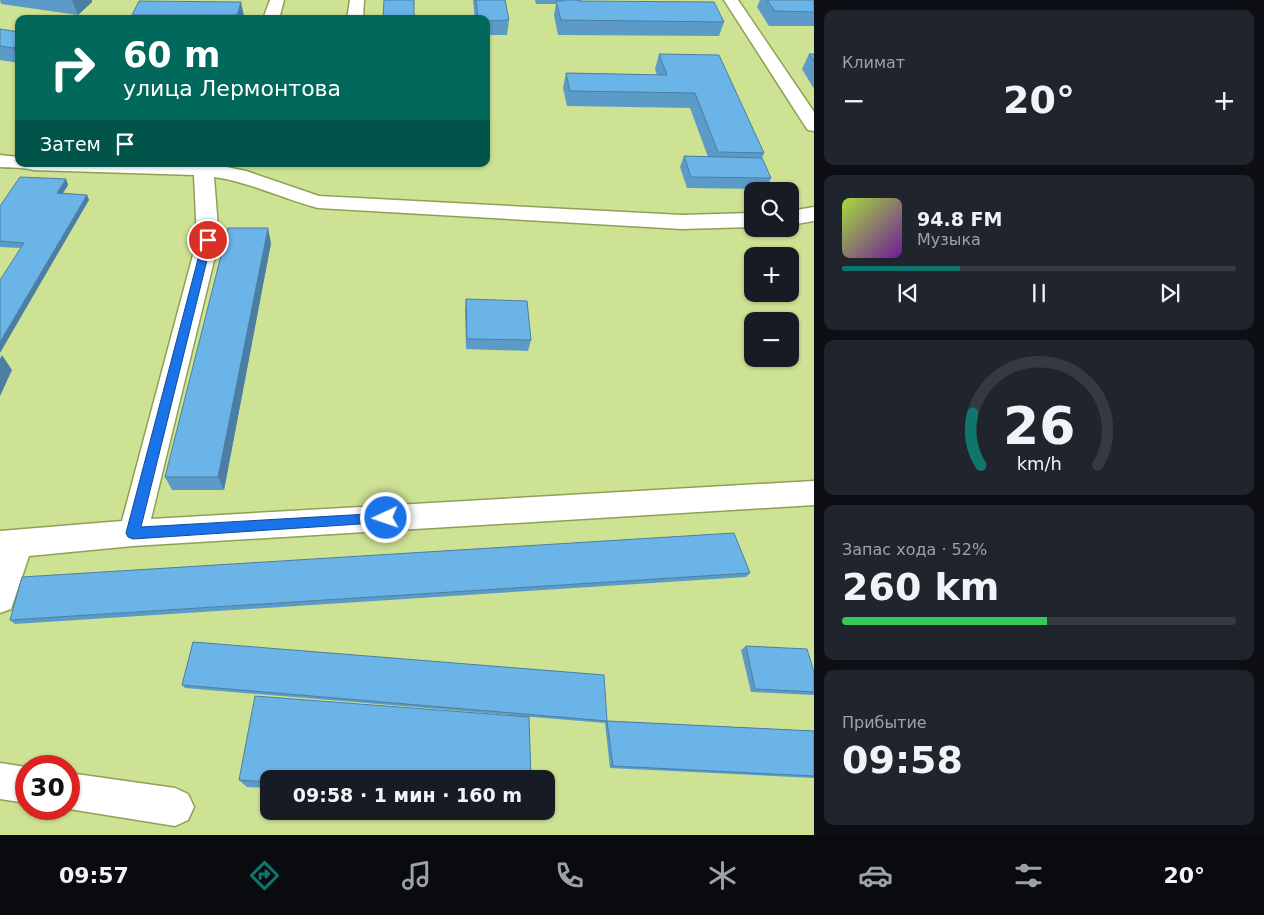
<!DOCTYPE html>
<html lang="ru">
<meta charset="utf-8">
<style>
:root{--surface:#171b24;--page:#20242c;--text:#f1f3f6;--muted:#9ea1a6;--line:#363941;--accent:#0f766e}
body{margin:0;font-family:"DejaVu Sans",sans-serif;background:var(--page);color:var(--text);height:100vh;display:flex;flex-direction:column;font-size:19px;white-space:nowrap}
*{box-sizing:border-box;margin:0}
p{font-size:16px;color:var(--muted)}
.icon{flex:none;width:28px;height:28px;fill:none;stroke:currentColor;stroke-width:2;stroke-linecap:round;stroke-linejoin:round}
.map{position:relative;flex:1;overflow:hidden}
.drawer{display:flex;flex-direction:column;gap:10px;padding:10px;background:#0d0f14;width:450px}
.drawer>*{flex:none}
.banner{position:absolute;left:15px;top:15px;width:475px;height:152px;border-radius:10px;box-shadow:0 1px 4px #0004;background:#00695c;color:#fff;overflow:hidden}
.controls{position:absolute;left:744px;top:182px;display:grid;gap:10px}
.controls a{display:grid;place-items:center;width:55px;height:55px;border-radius:10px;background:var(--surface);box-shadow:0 1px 4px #0004;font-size:25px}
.speed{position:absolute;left:15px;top:755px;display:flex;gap:10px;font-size:25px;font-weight:700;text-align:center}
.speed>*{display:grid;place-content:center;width:65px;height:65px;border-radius:50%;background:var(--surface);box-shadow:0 1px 4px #0004;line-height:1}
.speed .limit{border:8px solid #d22;background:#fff;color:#111}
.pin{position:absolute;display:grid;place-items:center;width:42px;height:42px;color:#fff;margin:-21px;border:2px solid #fff;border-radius:50%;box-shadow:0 1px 5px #0007}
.me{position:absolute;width:55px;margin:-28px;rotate:267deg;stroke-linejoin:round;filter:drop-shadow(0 0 4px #0008)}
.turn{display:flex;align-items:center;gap:18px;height:105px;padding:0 25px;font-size:22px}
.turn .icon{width:65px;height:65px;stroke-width:2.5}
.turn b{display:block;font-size:35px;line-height:42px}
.then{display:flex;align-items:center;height:48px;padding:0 25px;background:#0003;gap:10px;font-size:19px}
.big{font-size:38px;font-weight:700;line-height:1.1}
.drawer .card{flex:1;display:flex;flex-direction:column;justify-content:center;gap:8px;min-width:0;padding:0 18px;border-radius:10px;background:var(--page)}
.drawer .dial{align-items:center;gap:0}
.dial svg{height:130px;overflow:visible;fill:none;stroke:var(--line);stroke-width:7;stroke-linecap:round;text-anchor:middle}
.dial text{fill:var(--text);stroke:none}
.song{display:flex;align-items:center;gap:15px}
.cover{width:60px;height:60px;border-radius:8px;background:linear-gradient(135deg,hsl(80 70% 55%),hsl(280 70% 35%))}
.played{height:5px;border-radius:2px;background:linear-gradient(90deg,var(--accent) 30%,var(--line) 30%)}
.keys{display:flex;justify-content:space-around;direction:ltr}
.heat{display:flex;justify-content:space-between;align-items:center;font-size:28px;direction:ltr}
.charge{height:8px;border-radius:4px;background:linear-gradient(90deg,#34c759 52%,var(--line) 0)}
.trip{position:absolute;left:260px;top:770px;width:295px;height:50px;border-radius:10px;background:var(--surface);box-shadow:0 1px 4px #0004;font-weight:700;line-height:50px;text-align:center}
.dock{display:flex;height:80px;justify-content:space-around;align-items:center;background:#090b0e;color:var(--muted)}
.dock .icon{width:35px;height:35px}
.dock .active{color:var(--accent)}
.dock b{font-size:22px;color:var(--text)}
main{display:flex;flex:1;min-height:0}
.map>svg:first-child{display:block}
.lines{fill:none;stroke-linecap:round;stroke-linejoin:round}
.minor-casing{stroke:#8ea054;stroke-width:3}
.minor{fill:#fff;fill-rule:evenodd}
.wall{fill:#5c9bc7}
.shaded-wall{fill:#4b7ea2}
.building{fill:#6bb4e7;stroke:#4b7ea2}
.route{fill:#1a73e8;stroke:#114b97}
</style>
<main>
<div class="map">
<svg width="814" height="835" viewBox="0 0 814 835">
<rect width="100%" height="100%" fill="#cee294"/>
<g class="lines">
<g class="minor-casing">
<g id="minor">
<polygon points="270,0 284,0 279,19 263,19"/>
<polygon points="350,0 364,0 363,19 347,19"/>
<polygon points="724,0 738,0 814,112 814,131 808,130 805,126"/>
<path d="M0,155l19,2v7h193l34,7 73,25 363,19 70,-2v14l-70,2 -364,-21c-35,-9 -68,-26 -104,-31l5,63 -68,279 663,-38v24l-681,41 -104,10 -18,53 -11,4v-82l122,-10 75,-281 -3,-65 -161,-5c-10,-3 -22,-2 -33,-3z"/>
<polygon points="814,207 814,221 790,225 790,211"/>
<polygon points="0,763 26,767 26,803 0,799"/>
<polygon points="69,773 175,788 188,794 194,807 188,820 175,826 69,809"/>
</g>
</g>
<use href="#minor" class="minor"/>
</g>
<g class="wall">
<polygon points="0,0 92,0 92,2 78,15 1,4"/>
<polygon points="473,0 505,0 509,20 507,35 486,35 486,19 475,19"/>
<polygon points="535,0 581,0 581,1 724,22 719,36 558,35 554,15 556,4 536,4"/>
<polygon points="760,0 814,0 814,26 769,26 757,7"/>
<polygon points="139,1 244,16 243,19 134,19 132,15"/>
<polygon points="0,29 19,32 19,63 0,60"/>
<polygon points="659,54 764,153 762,158 771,178 766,189 687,188 680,167 684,156 708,157 690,108 567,106 563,88 566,73 657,75 655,69"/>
<polygon points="809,54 814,54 814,89 802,69"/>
<polygon points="66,179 68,185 63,193 87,195 89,200 20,248 0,247 0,206"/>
<polygon points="271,243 224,490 172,490 165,477"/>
<polygon points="466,299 531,340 528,351 466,349 465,309"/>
<polygon points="750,573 746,577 15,624 10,620"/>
<polygon points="746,646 814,672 814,695 751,692 741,650"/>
<polygon points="182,685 607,721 814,731 814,778 610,768 605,723 185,688"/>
<polygon points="269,779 269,788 247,787 239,780"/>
</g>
<g class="shaded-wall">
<polygon points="72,0 92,0 92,2 78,15"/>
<polygon points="241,2 244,16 243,19 237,19 237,15"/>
<polygon points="19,43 19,60 13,48"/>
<polygon points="66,179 68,185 60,198 57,193"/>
<polygon points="87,195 89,200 0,353 0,342"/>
<polygon points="268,228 271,243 224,490 218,477"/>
<polygon points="2,355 12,370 0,396 0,359"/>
</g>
<g class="building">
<polygon points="384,0 414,0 414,19 383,19"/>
<polygon points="476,0 505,0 509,20 486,21 486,19 478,19"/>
<polygon points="564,0 578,0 578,1 714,2 724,22 561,20 556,1 564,1"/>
<polygon points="767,0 814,0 814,12 775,11"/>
<polygon points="139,1 241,2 237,15 132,15"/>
<polygon points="0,29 19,32 19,43 13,48 0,46"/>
<polygon points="659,54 719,55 764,153 718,152 695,93 570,91 566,73 667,75"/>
<polygon points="809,54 814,54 814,62"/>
<polygon points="684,156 762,158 771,178 691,177"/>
<polygon points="20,177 66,179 57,193 87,195 0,342 0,280 24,243 0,241 0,206"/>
<polygon points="228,228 268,228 218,477 165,477"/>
<polygon points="466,299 527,301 531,340 467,339"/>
<polygon points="734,533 750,573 10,620 22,577"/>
<polygon points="193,642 604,675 607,721 182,685"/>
<polygon points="746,646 807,649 814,672 814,692 755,689"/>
<polygon points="255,696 529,717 531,779 269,779 269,782 239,780"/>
<polygon points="607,721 814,731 814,776 613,766"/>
</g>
<polygon class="route" points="208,237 212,240 141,527 386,513 390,514 392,518 390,522 133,539 128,537 126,533 203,240"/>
</svg>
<div class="controls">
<a><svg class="icon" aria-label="search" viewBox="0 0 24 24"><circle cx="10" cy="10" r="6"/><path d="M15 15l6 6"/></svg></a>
<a>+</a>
<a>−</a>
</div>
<div class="speed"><div class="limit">30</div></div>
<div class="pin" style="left:208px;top:240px;background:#d93025"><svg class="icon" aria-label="arrive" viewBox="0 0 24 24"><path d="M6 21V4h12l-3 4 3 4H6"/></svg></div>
<svg class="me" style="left:386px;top:518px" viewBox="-20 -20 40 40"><circle r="17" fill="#1a73e8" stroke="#fff" stroke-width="3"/><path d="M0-11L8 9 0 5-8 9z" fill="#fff"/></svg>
<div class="trip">09:58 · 1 мин · 160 m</div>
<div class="banner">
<div class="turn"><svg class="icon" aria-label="right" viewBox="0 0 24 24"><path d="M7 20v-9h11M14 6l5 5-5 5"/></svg><div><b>60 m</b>улица Лермонтова</div></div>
<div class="then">Затем<svg class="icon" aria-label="arrive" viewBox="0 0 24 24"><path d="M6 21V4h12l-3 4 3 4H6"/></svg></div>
</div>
</div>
<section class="drawer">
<div class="card"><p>Климат</p>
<div class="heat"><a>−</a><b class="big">20°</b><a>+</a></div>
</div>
<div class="card">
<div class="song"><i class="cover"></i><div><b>94.8 FM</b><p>Музыка</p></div></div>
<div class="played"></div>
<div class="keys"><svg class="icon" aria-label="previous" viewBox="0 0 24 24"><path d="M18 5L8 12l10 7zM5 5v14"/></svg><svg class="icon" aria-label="pause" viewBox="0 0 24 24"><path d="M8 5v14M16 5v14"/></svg><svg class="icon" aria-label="next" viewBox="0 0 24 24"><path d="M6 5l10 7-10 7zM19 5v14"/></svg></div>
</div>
<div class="card dial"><svg viewBox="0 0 100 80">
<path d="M14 69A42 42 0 1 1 86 69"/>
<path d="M14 69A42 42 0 0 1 9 37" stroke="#0f766e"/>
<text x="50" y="56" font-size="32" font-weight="700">26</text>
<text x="50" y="72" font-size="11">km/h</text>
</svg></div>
<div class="card"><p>Запас хода · 52%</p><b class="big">260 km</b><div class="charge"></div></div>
<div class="card"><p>Прибытие</p><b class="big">09:58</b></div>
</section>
</main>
<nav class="dock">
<b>09:57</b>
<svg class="icon active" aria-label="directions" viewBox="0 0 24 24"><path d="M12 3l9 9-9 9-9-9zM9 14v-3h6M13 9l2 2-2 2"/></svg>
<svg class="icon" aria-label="music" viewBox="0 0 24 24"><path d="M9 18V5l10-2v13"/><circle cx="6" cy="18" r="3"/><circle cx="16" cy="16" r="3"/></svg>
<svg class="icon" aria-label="phone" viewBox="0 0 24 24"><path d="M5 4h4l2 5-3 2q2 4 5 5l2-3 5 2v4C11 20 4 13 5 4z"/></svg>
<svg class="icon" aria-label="climate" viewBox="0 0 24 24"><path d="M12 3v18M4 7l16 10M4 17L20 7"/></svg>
<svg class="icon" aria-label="car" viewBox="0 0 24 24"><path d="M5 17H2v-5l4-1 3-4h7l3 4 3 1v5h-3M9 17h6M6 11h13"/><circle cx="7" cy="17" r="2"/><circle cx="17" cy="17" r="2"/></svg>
<svg class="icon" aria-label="filters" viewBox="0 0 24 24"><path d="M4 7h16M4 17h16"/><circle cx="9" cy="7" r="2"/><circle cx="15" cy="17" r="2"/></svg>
<b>20°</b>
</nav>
